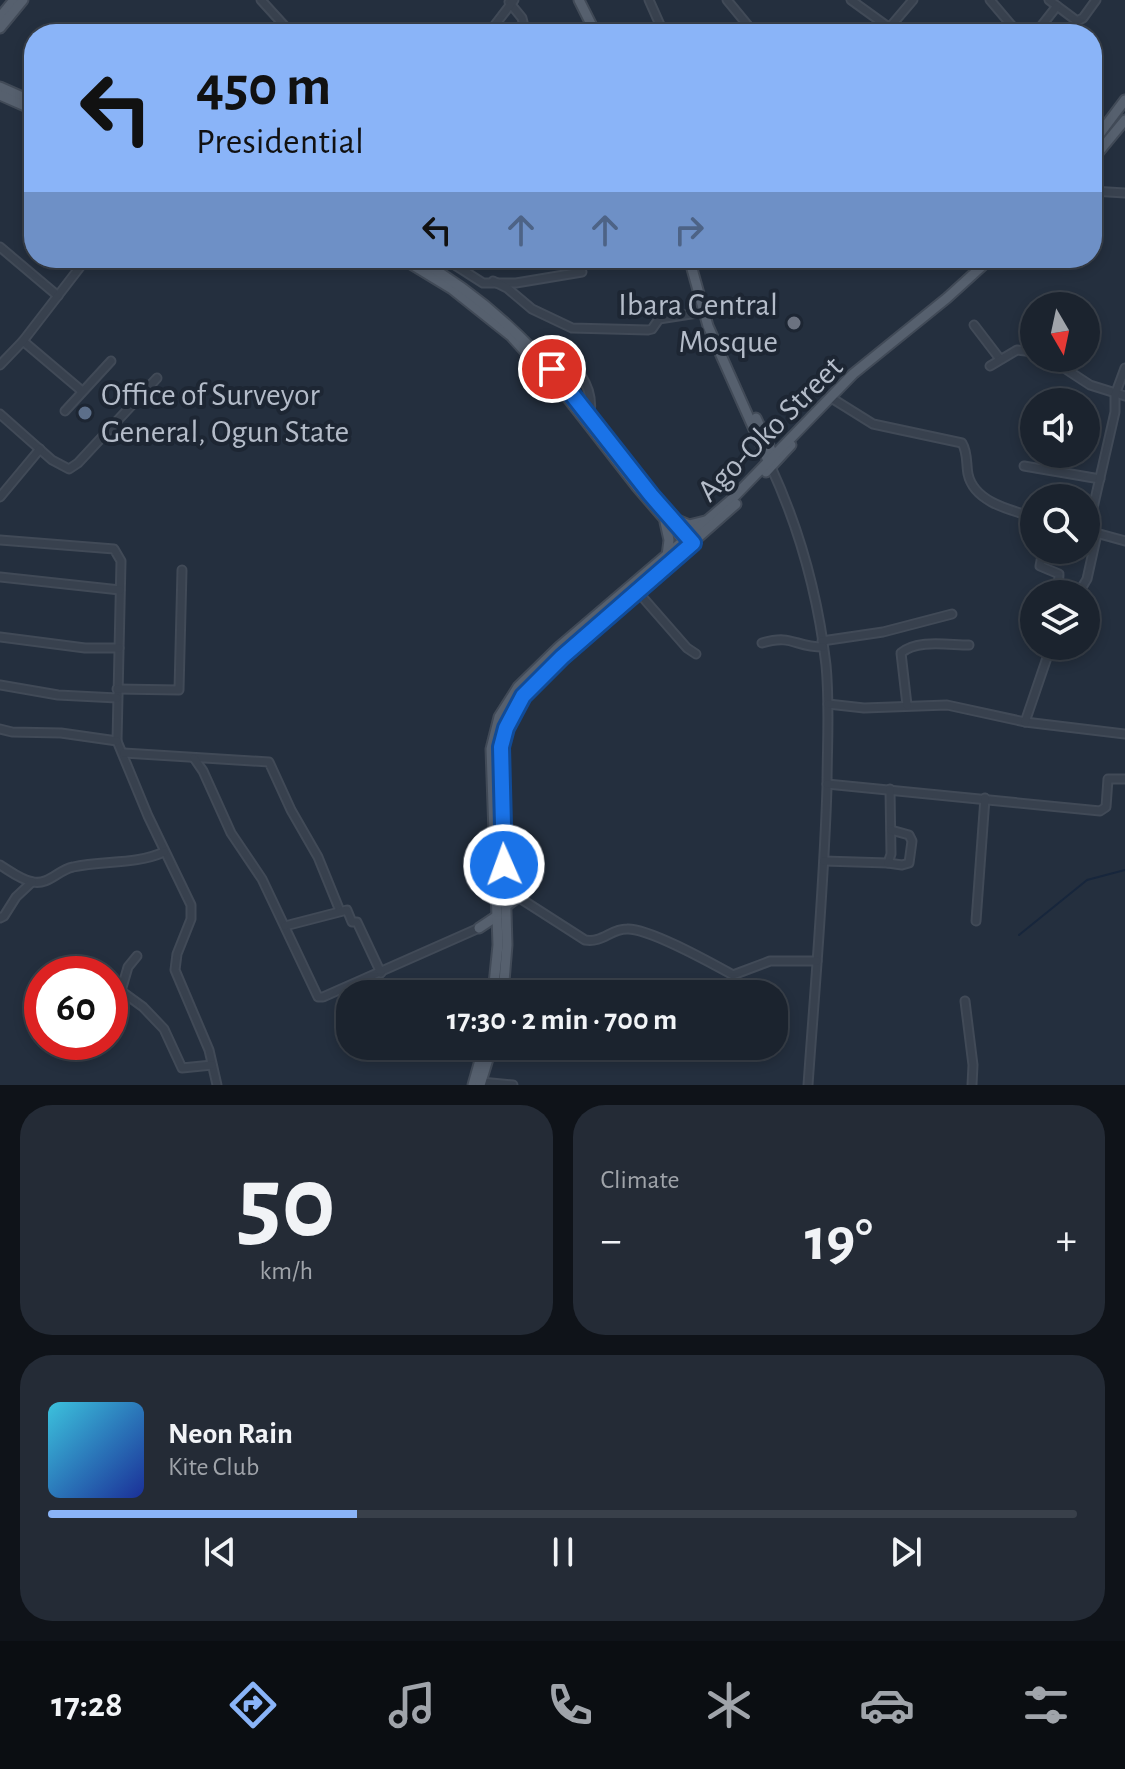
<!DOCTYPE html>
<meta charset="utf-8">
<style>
:root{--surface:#1b232e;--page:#242b36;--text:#f1f3f6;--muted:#a0a4aa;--line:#39404a;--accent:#8ab4f8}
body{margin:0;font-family:"Alegreya Sans",sans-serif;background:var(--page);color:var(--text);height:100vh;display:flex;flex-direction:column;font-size:30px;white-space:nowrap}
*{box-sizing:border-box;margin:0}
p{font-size:26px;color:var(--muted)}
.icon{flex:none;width:44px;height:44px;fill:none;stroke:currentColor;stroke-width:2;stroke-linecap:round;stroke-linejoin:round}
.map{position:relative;height:1085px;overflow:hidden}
.details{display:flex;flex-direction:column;gap:20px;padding:20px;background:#0f1319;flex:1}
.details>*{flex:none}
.banner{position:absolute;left:24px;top:24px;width:1078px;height:244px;border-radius:32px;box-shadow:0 4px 12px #0003,0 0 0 2px var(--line);background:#8ab4f8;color:#111;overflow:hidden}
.needle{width:52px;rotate:171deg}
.tools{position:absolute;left:1020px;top:292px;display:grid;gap:16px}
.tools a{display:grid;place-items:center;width:80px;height:80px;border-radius:50%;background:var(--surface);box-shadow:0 4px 12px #0003,0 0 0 2px var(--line);font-size:40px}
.speed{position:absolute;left:24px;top:956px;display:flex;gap:16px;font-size:40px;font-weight:700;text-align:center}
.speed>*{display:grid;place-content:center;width:104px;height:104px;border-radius:50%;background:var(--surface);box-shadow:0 4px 12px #0003,0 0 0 2px var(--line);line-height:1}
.speed .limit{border:12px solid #d22;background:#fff;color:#111}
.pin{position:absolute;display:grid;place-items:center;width:68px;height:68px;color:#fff;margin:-34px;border:4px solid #fff;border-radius:50%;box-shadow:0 2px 8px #0007}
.me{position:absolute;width:88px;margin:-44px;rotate:358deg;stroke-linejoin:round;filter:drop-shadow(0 0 6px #0008)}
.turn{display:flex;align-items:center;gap:28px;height:168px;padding:0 40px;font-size:36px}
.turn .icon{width:104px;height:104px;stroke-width:2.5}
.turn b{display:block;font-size:56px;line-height:68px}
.lanes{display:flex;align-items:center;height:76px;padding:0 40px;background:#0003;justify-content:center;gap:40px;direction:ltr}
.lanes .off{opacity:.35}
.big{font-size:60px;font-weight:700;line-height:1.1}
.details .widget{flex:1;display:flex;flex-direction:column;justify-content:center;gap:12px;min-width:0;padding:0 28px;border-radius:32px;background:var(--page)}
.details .dial{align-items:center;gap:0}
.dial b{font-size:104px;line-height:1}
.song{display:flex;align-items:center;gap:24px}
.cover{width:96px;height:96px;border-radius:12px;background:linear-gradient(135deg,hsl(190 70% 55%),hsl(230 70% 35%))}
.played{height:8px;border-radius:4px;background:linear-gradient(90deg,var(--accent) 30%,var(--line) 30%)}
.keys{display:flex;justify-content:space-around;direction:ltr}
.heat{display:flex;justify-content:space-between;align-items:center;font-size:44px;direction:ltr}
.details .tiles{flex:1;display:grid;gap:20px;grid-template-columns:1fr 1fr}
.widget:last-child{grid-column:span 2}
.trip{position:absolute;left:336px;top:980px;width:452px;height:80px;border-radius:32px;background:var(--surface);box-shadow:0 4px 12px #0003,0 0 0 2px var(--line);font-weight:700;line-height:80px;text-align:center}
.dock{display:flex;height:128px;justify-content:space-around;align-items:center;background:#0b0e12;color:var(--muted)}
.dock .icon{width:56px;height:56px}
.dock .selected{color:var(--accent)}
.dock b{font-size:36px;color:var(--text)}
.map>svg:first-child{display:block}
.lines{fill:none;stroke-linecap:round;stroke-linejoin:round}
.stream{stroke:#17263c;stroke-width:2}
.minor-casing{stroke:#414a57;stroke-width:11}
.major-casing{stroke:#414a57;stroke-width:13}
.minor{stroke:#38414e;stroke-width:7}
.major{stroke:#56606e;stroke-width:9}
.route-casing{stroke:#114b97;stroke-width:20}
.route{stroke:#1a73e8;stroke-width:14}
.worship-dot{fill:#6b7280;stroke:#1d2633;stroke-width:3}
.service-dot{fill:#5c6f8a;stroke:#1d2633;stroke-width:3}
.labels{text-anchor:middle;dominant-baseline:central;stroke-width:8;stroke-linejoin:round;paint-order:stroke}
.poi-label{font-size:32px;fill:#b4bcc9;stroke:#1d2633;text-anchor:end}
.street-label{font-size:32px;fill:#b4bcc9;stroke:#1d2633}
</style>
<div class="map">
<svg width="1125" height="1085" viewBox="0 0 1125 1085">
<rect width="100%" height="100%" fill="#242f3e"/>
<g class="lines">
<polyline class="stream" points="1019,935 1087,880 1125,870"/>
<g class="minor-casing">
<g id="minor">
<polyline points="261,0 292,34"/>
<polyline points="727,0 755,34"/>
<polyline points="851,0 898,34"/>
<polyline points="990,0 1012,26 1008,34"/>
<polyline points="1049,0 1077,21 1083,18 1096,0"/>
<polyline points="509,2 522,18 526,34"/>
<polyline points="1012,26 1022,34"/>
<polyline points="890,27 913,0"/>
<polyline points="488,34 514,0"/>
<polyline points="637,34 661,27 649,0"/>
<polyline points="1042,34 1039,29 1057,6"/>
<polyline points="1092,191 1125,193"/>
<polyline points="0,247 58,296"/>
<polyline points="444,258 483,283 516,283 582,272"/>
<polyline points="493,281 507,288 532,309 572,328 648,330 652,329 659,319 704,312"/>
<polyline points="974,325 1000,359"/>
<polyline points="23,341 82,391"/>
<path d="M565,355c16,19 29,34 25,60"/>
<polyline points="1049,358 1090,385 1125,396"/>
<polyline points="0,365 23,341 87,258"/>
<polyline points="990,366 1017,350 1034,352"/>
<path d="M833,399l40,25 89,19c6,10 4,21 6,31 6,28 42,36 66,43"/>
<polyline points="65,411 111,361"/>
<polyline points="0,414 52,460 69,469 78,463 157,378"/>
<polyline points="1024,466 1100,479"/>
<path d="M771,467c29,63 47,129 55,198 4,41 1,82 1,122 -3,100 -12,199 -19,298"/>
<polyline points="0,497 40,449"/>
<polyline points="1088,530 1115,412 1115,395 1125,368"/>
<polyline points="1096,533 1125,541"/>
<polyline points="0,540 114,549 121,561 117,741 148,816 191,905 191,919 177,954 175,970 209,1050 217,1085"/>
<polyline points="1043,550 1040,566 1059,574 1058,594"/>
<polyline points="0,577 120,590"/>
<polyline points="638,592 687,648 696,654"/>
<polyline points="1078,594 1087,579 1097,534"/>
<polyline points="0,637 85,648 119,648"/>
<polyline points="822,641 883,632 952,614"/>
<path d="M762,643c31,-9 32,4 61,4"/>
<polyline points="0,685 58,695 117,698"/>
<polyline points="117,689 179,690 182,570"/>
<polyline points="828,704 864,708 947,705 1025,722 1125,734"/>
<path d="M907,705l-6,-52c16,-14 47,-8 68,-8"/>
<polyline points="1025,722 1051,646"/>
<polyline points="0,729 12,732 61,733 117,741"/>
<polyline points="124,753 269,762 291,810 318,857 340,911"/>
<polyline points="194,758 203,771 231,833 262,879 318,997 323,997 479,928"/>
<polyline points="827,784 1100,811 1106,807 1108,779 1125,779"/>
<polyline points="824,861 888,863 891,854 890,789"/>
<polyline points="888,863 902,865 909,863 912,841 909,835 891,830"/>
<path d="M0,865c10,6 21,15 33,17 16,3 25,-12 40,-15 30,-7 62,-2 91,-15"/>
<path d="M518,897l67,43c18,3 25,-11 42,-11 22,-1 84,34 106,46l37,-14h47"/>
<polyline points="0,918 4,916 16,897 32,882"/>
<polyline points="976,921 985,798"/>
<polyline points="285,926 347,910 352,922 357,922 381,973"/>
<polyline points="90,974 99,974"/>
<polyline points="110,983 143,1007 164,1029 182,1068 212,1065"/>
<polyline points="121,991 128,967 137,956"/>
<polyline points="965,1001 973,1065 972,1085"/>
<polyline points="481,1082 513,1085"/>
</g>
</g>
<g class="major-casing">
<g id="major">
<polyline points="579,0 596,34"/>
<polyline points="0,17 14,0"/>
<polyline points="0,28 23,0"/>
<polyline points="0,87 34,102"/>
<polyline points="0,95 34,110"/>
<polyline points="1092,144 1125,100"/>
<polyline points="1092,160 1125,120"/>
<polyline points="401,258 452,289 511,336 570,401 637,487 687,545"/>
<path d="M415,258c105,58 163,142 234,234"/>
<polyline points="689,258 708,326 769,463"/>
<polyline points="756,418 775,459"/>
<polyline points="766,472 791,445"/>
<polyline points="668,516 689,525 705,521"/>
<polyline points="665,522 669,540 667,556"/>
<polyline points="505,889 518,897 506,906"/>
<polyline points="479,928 497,916"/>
<polyline points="493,994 498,945 491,749 499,717 518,687 559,647 731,500 853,374 947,298 991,258"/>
<path d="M503,994l4,-49 -6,-198c5,-30 23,-54 44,-75l191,-168"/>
<polyline points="473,1085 484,1046"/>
<polyline points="480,1085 492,1046"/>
</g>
</g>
<use href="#minor" class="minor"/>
<use href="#major" class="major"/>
</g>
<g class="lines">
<g class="route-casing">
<polyline id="route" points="504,865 501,747 506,728 523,696 562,657 693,543 651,495 552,369"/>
</g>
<use href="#route" class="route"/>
</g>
<circle class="worship-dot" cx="794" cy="323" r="8"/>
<circle class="service-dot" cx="85" cy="413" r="8"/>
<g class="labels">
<g class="poi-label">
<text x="778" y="305">Ibara Central<tspan x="778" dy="37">Mosque</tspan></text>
<text x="101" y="395" text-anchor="start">Office of Surveyor<tspan x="101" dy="37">General, Ogun State</tspan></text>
</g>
<g class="street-label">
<text transform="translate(770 429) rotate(-45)">Ago-Oko Street</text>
</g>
</g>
</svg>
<div class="tools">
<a><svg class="needle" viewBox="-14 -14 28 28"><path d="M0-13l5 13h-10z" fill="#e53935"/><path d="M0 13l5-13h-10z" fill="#a0a4aa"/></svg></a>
<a><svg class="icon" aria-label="sound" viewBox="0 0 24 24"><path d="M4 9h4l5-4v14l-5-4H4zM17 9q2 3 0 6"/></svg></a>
<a><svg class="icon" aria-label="search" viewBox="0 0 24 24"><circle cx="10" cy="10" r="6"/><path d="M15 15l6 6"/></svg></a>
<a><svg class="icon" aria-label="layers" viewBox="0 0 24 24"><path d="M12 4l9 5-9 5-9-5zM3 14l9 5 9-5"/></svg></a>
</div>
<div class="speed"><div class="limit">60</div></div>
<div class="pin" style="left:552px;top:369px;background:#d93025"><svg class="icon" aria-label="arrive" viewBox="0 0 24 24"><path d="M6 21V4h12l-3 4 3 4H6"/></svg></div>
<svg class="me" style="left:504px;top:865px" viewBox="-20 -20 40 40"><circle r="17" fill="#1a73e8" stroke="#fff" stroke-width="3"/><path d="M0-11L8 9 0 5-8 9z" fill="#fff"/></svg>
<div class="trip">17:30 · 2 min · 700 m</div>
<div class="banner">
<div class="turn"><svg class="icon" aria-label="left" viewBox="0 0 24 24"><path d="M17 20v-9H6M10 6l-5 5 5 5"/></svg><div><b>450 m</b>Presidential</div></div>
<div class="lanes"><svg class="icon" aria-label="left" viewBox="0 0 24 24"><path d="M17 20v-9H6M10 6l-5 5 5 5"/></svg><svg class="icon off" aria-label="ahead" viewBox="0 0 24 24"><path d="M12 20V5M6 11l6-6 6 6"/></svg><svg class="icon off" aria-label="ahead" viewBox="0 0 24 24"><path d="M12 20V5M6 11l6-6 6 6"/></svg><svg class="icon off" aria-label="right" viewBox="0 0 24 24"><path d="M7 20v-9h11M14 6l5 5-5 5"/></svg></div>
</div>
</div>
<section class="details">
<div class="tiles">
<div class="widget dial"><b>50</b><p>km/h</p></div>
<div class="widget"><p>Climate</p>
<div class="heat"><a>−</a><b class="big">19°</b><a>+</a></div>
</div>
<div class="widget">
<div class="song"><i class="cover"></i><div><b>Neon Rain</b><p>Kite Club</p></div></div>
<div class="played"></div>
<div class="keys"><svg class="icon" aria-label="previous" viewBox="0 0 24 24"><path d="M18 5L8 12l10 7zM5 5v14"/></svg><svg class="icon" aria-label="pause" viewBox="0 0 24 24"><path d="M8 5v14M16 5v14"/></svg><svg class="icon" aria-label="next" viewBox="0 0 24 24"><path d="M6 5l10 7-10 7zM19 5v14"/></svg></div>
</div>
</div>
</section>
<nav class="dock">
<b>17:28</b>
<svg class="icon selected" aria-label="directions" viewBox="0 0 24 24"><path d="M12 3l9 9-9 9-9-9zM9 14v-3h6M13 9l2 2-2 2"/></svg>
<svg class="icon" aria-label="music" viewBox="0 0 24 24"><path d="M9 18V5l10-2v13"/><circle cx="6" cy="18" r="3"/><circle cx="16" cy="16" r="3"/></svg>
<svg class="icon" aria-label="phone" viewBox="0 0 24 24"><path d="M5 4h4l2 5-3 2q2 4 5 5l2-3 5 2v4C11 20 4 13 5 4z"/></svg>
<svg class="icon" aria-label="climate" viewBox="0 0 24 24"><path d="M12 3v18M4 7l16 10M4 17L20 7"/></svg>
<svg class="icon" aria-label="car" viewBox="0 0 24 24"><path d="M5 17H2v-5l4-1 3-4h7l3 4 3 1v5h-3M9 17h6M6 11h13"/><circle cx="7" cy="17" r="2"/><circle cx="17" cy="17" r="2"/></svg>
<svg class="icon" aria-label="filters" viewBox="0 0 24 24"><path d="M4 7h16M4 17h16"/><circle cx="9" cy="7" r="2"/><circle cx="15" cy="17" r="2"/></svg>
</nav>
